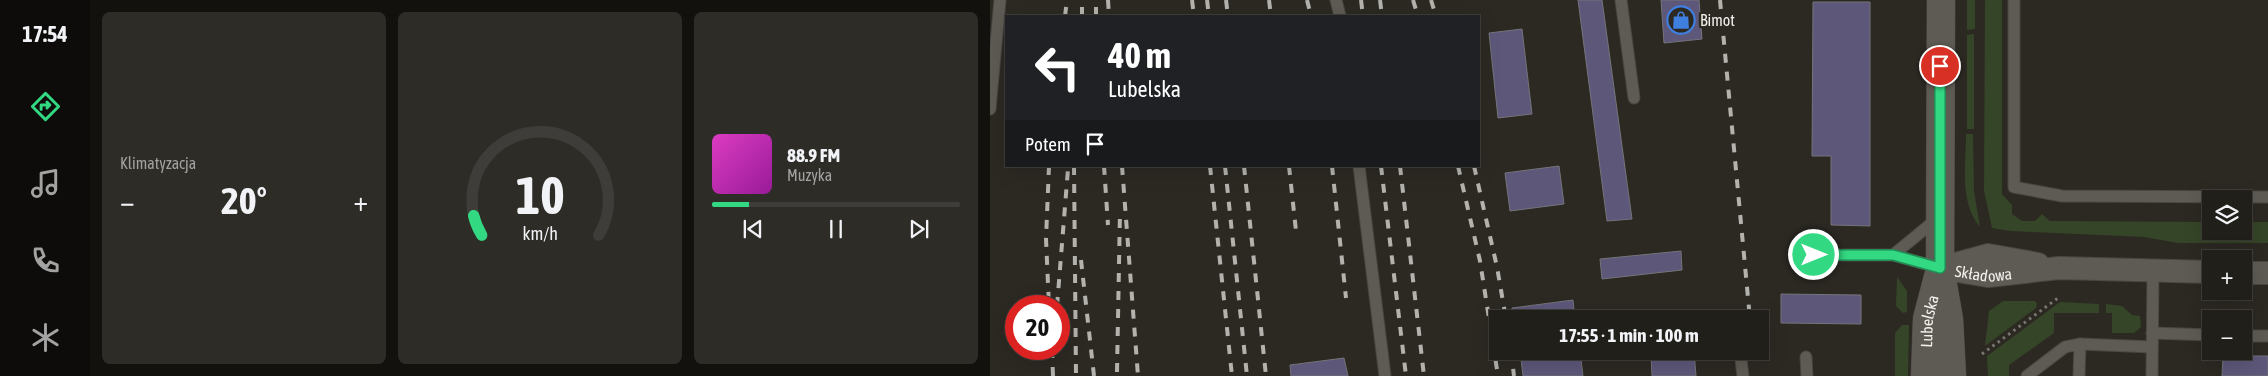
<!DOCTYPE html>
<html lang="pl">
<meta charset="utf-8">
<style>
:root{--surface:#211f1a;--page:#2d2c27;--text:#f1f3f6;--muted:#a2a2a2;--line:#3e3d39;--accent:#33d882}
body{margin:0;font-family:"Asap Condensed",sans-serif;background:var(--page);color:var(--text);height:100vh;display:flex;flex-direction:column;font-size:19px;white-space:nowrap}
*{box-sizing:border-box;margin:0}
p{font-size:16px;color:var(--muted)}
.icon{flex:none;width:28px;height:28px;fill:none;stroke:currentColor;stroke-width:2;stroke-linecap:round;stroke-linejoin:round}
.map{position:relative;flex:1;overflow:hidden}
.details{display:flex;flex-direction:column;gap:12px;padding:12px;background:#12110e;width:900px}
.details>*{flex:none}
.top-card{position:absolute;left:15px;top:15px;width:475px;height:152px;border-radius:0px;box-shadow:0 5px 20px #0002,0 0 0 1px var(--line);background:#202124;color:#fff;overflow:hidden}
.fabs{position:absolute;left:1212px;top:190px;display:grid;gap:10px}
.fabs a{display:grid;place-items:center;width:50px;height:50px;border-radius:0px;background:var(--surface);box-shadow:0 5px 20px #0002,0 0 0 1px var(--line);font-size:25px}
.speed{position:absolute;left:15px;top:295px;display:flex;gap:10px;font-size:25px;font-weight:700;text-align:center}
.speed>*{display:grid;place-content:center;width:65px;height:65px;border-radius:50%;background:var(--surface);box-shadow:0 5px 20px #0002,0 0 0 1px var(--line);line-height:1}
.speed .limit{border:8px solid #d22;background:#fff;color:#111}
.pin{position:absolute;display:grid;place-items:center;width:42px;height:42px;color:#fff;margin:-21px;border:2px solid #fff;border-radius:50%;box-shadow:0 1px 5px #0007}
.me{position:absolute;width:55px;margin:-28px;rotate:90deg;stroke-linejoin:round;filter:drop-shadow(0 0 4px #0008)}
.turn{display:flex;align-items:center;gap:18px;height:105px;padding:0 20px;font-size:22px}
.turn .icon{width:65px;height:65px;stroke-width:2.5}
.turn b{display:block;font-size:35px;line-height:42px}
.then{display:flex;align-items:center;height:48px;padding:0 20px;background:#0003;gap:10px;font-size:19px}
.big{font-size:38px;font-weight:700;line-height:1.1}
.details .widget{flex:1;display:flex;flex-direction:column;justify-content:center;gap:8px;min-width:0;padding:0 18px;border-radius:8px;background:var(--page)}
.details .dial{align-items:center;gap:0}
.dial svg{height:130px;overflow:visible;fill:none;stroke:var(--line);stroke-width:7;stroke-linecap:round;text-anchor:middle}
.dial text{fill:var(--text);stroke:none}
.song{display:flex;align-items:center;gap:15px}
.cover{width:60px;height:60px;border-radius:8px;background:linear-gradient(135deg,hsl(310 70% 55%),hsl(300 70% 35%))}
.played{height:5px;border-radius:2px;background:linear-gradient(90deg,var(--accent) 15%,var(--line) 15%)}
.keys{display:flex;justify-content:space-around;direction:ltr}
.heat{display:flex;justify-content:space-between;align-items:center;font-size:28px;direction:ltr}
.details .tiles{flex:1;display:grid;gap:12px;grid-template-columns:repeat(3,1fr)}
.trip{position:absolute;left:499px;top:310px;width:280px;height:50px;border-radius:0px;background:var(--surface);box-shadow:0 5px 20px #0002,0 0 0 1px var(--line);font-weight:700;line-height:50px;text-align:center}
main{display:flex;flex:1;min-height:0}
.tabs{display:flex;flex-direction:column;width:90px;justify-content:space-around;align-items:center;background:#0d0c0a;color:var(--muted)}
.tabs .icon{width:35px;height:35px}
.tabs .current{color:var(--accent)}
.tabs b{font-size:22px;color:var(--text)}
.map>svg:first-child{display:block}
.green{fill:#354527}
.building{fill:#5d5779;stroke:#75747b}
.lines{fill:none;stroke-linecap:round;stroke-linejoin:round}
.service-casing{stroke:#4a4742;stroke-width:13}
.minor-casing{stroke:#4a4742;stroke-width:24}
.tertiary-casing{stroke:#4a4742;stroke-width:29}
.path{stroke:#787671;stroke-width:3;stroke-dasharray:2.5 4;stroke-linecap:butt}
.service{stroke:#5e5b54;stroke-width:11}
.minor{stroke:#5e5b54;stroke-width:22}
.tertiary{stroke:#5e5b54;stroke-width:28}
.rail{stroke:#b4b2ad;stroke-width:4;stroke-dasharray:9 9;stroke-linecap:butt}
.route-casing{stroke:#218c54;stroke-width:12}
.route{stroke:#33d882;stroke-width:9}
.labels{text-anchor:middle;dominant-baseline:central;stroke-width:5;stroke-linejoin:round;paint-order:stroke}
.poi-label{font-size:16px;fill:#f2f0ec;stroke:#2c2923;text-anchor:start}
.street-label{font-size:16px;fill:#f2f0ec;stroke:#2c2923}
</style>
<main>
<nav class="tabs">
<b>17:54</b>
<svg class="icon current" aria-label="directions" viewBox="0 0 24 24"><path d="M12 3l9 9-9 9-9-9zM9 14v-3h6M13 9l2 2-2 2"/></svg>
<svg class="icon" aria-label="music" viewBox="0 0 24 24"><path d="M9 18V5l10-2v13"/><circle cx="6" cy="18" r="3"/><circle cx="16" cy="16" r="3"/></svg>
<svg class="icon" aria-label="phone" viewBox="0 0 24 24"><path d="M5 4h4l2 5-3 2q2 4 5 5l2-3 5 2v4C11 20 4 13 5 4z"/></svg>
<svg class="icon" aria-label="climate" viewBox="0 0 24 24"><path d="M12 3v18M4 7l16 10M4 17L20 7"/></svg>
</nav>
<section class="details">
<div class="tiles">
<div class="widget"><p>Klimatyzacja</p>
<div class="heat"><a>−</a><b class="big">20°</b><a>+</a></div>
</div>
<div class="widget dial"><svg viewBox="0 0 100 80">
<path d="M14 69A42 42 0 1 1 86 69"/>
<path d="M14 69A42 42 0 0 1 9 57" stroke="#33d882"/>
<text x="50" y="56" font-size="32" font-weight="700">10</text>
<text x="50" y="72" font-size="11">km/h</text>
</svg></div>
<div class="widget">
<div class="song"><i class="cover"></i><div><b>88.9 FM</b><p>Muzyka</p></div></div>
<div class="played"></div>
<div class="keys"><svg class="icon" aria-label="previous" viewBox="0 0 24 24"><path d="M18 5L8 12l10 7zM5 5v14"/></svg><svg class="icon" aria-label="pause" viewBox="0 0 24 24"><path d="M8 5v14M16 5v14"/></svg><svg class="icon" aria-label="next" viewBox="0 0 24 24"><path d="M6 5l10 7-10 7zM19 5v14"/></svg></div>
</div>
</div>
</section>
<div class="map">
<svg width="1278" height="376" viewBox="0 0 1278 376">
<rect width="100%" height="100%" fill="#2c2923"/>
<g class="green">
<polygon points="977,0 985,0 985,29 977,30"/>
<polygon points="995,0 1012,0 1012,194 1022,205 1022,214 1032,221 1045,221 1052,214 1060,221 1221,222 1221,231 1254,231 1254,222 1278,222 1278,243 1188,243 1154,237 1020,231 1002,228 994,191"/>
<polygon points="984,34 984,129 977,129 977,35"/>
<path d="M976,134h7l1,57 6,36c-21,-25 -14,-62 -14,-93z"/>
<polygon points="907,277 917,291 917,312 913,313 906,306"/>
<polygon points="1013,301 1045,301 1047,304 1046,308 995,346 999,311"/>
<polygon points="1070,302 1109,304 1109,313 1064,313 1064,333 1019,365 1019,376 998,376 997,356"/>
<polygon points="1116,304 1132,306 1142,315 1150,316 1151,327 1144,333 1122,333 1122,313 1116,313"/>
<polygon points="912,325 919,325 918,376 905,376 905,333"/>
</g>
<g class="building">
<polygon points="588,0 612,0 642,219 617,221"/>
<polygon points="671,0 709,0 712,39 674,43"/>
<polygon points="823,2 880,2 880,226 841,225 841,156 822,156"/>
<polygon points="532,29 542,114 508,118 499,33"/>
<polygon points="569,166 574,204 520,211 515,173"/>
<polygon points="691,251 692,270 612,279 610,259"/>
<polygon points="791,294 871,295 871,324 791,323"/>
<polygon points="583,300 585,319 522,319 522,308"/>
<polygon points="530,351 590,351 593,376 533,376"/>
<polygon points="704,351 706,376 662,376 661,355"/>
<polygon points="1233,356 1278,356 1278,376 1232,376"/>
<polygon points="354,358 358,376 301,376 300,365"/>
</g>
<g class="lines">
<g class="service-casing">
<g id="service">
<polyline points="346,0 350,16"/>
<polyline points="631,0 644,98"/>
<polyline points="1024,0 1024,187 1072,196 1278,197"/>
<polyline points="0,109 10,0"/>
<polyline points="369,166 395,376"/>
<polyline points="824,255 903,255 950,268"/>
<polyline points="903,255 948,218"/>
<polyline points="1162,333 1221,335"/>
<polyline points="1254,336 1278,336"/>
<polyline points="750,351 753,376"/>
<polyline points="816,357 817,376"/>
<polyline points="1037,376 1075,347 1090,344 1162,347"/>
<polyline points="1089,376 1090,344"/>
<polyline points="1162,376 1163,272"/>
</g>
</g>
<g class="minor-casing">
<g id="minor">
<polyline points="958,266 998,255 1048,264"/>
<path id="s1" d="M950,268l48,8 71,-8 152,4"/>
<polyline points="1254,273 1278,273"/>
</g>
</g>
<g class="tertiary-casing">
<g id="tertiary">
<polyline points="951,0 950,268 959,319 962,376"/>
<path id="s2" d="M935,376l2,-57 11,-42"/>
</g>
</g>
<polyline class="path" points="992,354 1068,298"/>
<use href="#service" class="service"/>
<use href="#minor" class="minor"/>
<use href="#tertiary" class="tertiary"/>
<g class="rail">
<polyline points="118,0 119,16"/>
<polyline points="202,0 204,16"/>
<polyline points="217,0 219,16"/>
<polyline points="236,0 238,16"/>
<polyline points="279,0 281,16"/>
<polyline points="317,0 321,16"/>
<polyline points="371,0 373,16"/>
<polyline points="390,0 392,16"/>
<polyline points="423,0 428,16"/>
<polyline points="441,0 446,16"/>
<polyline points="730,0 760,319"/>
<polyline points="75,16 77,0"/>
<polyline points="92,16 92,0"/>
<polyline points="106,16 106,0"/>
<polyline points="59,166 56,239 59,306"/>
<polyline points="84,166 86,376"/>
<polyline points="114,166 118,225"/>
<polyline points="132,166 148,376"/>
<polyline points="220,166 242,376"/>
<polyline points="235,166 257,376"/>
<polyline points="254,166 276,376"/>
<polyline points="299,166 306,231"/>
<polyline points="342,166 356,298"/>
<polyline points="391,166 416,376"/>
<polyline points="410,166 434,376"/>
<polyline points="468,166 490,261 508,376"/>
<polyline points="484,166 507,267 516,319"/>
<polyline points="91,260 104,376"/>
<polyline points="67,306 78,169"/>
<polyline points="62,349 63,376"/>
<polyline points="521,351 524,376"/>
<polyline points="127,372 130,211"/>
</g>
</g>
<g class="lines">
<g class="route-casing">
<polyline id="route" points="824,255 903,255 950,268 950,66"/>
</g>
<use href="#route" class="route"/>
</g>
<defs>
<g id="shop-ring" transform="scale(1.4375)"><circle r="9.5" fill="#2c2923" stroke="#3f7fe0" stroke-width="1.5"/><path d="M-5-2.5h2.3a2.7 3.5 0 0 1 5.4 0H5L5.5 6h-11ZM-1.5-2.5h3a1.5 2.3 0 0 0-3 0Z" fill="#3f7fe0"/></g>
</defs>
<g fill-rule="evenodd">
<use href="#shop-ring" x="691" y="20"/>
</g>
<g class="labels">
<g class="poi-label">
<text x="710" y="20">Bimot</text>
</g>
<g class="street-label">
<text stroke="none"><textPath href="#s1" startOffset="44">Składowa</textPath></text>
<text stroke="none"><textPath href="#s2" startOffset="55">Lubelska</textPath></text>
</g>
</g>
</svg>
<div class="fabs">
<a><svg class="icon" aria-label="layers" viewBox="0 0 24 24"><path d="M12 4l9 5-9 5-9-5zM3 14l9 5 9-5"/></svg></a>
<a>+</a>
<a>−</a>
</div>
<div class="speed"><div class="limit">20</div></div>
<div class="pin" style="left:950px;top:66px;background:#d93025"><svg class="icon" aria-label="arrive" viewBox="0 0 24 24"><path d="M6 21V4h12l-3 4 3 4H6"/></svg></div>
<svg class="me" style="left:824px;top:255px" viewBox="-20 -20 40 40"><circle r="17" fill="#33d882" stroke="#fff" stroke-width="3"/><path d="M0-11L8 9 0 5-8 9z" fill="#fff"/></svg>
<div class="trip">17:55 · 1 min · 100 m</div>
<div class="top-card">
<div class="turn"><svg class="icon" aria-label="left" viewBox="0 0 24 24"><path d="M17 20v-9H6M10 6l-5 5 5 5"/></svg><div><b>40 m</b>Lubelska</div></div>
<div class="then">Potem<svg class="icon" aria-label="arrive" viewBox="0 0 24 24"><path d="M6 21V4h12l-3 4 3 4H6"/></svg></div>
</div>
</div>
</main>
